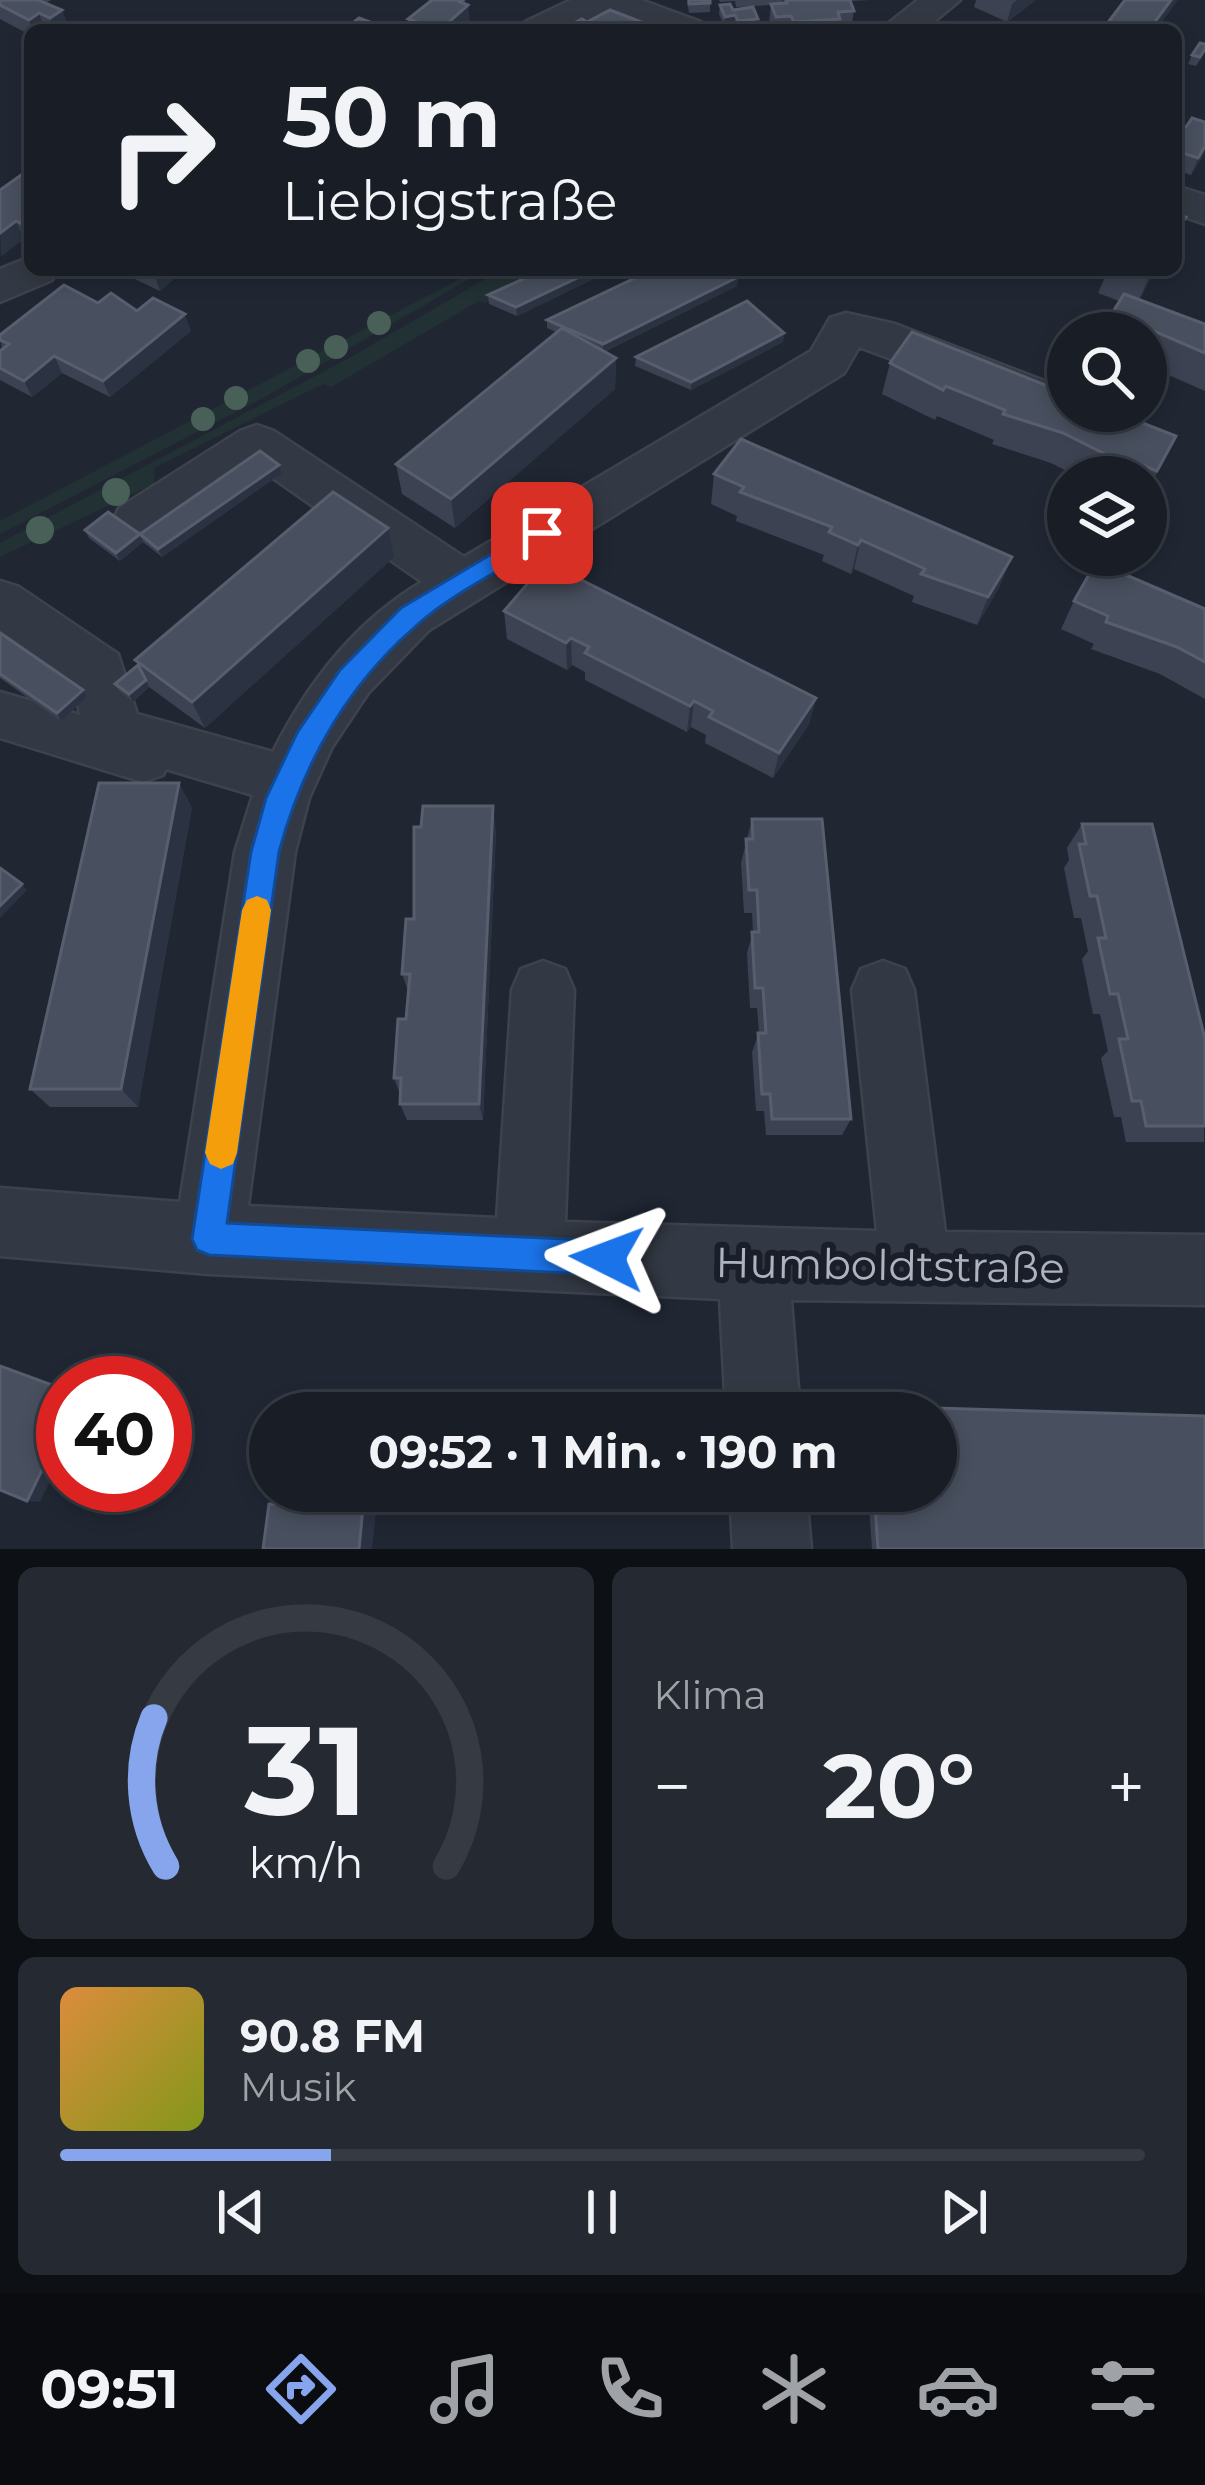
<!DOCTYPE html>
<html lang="de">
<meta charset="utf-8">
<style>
:root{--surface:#181d26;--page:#252a32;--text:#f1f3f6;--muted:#9fa2a7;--line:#363b43;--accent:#86a5ed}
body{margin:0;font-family:Montserrat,sans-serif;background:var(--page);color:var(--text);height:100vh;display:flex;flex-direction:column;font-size:45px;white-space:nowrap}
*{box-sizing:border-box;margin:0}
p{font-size:39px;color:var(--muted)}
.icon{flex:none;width:66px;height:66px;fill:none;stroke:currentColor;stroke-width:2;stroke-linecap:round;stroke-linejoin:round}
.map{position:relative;height:1549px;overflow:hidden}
.side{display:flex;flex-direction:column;gap:18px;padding:18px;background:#0d1015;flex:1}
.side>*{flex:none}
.guide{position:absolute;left:24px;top:24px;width:1158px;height:252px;border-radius:18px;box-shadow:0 6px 18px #0003,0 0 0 3px var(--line);background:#181d26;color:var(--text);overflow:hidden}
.controls{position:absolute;left:1047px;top:312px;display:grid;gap:24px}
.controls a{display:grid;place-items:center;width:120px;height:120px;border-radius:50%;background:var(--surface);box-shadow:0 6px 18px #0003,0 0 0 3px var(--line);font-size:60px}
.speed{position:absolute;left:36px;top:1356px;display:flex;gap:24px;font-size:60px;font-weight:700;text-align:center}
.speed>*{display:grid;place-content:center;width:156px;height:156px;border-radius:50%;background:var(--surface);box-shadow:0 6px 18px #0003,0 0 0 3px var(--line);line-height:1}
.speed .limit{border:18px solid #d22;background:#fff;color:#111}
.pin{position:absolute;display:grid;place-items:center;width:102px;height:102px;color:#fff;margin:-51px;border-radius:24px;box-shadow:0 6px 18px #0006}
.me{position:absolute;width:132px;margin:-66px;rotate:273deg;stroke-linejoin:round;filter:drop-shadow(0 0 9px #0008)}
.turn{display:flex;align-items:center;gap:42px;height:252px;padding:0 60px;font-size:54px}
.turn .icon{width:156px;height:156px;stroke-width:2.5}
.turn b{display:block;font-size:84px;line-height:102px}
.big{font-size:90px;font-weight:700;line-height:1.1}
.side .tile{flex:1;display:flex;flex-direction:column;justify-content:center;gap:18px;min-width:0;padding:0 42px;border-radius:18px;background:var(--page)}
.side .dial{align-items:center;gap:0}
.dial svg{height:312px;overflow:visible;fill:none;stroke:var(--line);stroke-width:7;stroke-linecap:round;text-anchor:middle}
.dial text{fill:var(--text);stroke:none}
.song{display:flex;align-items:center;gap:36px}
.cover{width:144px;height:144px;border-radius:18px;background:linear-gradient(135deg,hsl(30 70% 55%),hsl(70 70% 35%))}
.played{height:12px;border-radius:6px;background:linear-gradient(90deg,var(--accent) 25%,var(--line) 25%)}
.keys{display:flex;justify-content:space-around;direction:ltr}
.heat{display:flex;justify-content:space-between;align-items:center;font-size:66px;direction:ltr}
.side .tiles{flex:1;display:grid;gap:18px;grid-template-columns:1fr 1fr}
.tile:last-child{grid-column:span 2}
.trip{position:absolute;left:249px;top:1392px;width:708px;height:120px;border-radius:60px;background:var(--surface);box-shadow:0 6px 18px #0003,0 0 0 3px var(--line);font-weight:700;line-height:120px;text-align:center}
.tab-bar{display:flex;height:192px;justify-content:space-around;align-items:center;background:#0a0c0f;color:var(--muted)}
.tab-bar .icon{width:84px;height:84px}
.tab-bar .on{color:var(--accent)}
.tab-bar b{font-size:54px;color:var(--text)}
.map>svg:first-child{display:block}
.green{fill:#223134}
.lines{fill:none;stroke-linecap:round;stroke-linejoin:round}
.minor-casing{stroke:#3d424d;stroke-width:5}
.minor{fill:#333944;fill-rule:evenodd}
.tree{fill:#486057}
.wall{fill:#3c4252}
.shaded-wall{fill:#2b3241}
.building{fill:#484f5e;stroke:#585e6e;stroke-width:3}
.route{fill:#1a73e8;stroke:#114b97;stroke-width:3}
.slow{fill:#f59e0b}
.labels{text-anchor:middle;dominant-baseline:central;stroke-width:12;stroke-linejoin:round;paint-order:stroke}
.near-street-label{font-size:42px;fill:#adb3c1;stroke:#191e28}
</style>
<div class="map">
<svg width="1205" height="1549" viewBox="0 0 1205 1549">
<rect width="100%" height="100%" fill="#202733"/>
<g class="green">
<polygon points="477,270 485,270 263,398 0,534 0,521"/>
<polygon points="501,270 558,270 485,303 479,301 331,387 323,384 154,468 154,484 0,557 0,543 351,357"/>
</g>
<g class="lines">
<g class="minor-casing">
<g id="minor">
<polygon points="571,0 641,0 701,22 707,30 653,30 605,12 568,30 519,30 525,22"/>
<polygon points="918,0 960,0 924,30 880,30"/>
<polygon points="1176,186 1205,195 1205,224 1176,214"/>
<polygon points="30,257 30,270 58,270 52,280 0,302 0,269"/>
<path d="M846,313l49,11 173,66v21h22l-5,9 -17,5 -209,-78 -15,26 -415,257 -61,63 -36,54 -23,51 -14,54 -47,354 249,12 15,-228 9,-21 22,-8 22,8 9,21 -9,232 312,9 -25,-241 9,-21 22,-8 22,8 9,21 31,242 260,3v70l-414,-5 9,113h-74l-6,-114 -511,-25 -209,-18v-68l180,14 55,-350 18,-57 -87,-26 -3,6 -20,7 -143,-44v-46l80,23 -6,-33 -74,-52v-49l19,6 99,67 19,60 136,38c34,-68 83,-131 149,-170l-165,-115 -102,69 -18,5 -18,-5 -7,-14 7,-14 121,-77 17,-6 17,6 190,126 347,-206 19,-33z"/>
<polygon points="730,1491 806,1491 811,1549 733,1549"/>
</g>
</g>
<use href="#minor" class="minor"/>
</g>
<g class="tree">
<circle cx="379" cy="323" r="12"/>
<circle cx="336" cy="347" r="12"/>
<circle cx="308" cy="361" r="12"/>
<circle cx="236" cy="398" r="12"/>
<circle cx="203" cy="419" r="12"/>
<circle cx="116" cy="492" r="14"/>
<circle cx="40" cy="530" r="14"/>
</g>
<g class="wall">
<polygon points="0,0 51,0 46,3 62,10 68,27 64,30 30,30 30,35 0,19"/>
<polygon points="465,0 470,22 461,30 409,30 408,19"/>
<polygon points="687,0 710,0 710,12 689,13"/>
<polygon points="719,0 783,0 782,3 784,0 871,0 850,1 854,11 851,29 839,30 772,30 769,22 771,5 736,7 735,1 720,2"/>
<polygon points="976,0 1036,0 1007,22 974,7"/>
<polygon points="720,5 758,19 757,28 737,30 735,24 724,26 719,14"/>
<polygon points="1205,44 1205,52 1196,66 1188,64 1192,55"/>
<polygon points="1205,122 1205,152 1191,175 1176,170 1176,124 1186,127"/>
<polygon points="30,175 30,242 24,239 1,256"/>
<polygon points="123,270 184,270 160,291 124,274"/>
<polygon points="543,270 612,270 517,316 489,304 488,295"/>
<polygon points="1108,270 1155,270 1139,300 1205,324 1205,391 1146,365 1146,333 1102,333 1109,318 1119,301 1098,293"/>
<polygon points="738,277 737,286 604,352 616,358 615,389 455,528 402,494 396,464 556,332 547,328 547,320"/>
<polygon points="98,303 137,311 191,331 110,397 62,373 32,397 0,380 0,351 2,350 0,335"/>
<polygon points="784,333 783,342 691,390 635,366 636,357"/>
<polygon points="890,363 1176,436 1146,494 1146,477 1078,477 1051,463 992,444 994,440 937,416 935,420 882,394"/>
<polygon points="279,465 282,473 162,557 143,542 120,561 89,538 85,530 140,534"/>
<polygon points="714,474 1000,586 977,625 912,602 914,596 854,569 851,574 822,561 824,555 736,521 737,516 711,504"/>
<polygon points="394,557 205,728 149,687 133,702 119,691 115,684 138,665 135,660"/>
<polygon points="1074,601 1205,609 1205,699 1160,674 1091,649 1094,644 1061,629"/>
<polygon points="504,611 816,698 809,724 773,778 705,743 706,735 691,727 687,732 585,680 585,672 572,665 567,670 507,639"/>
<polygon points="0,633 87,697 61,721 0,678"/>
<polygon points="192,807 138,1107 50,1107 30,1089"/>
<polygon points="752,819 851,1119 842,1135 766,1135 764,1111 756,1111 752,1052 759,1033 757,1008 750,1008 747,953 753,932 752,913 744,913 741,863"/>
<polygon points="1082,824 1205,1039 1204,1142 1126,1142 1121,1117 1114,1117 1101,1058 1108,1051 1100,1014 1093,1014 1082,959 1088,951 1081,918 1074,918 1064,868 1069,860 1067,848"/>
<polygon points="496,831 483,1120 407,1120 400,1104 400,1094 394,1078 406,1019 408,991 402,974 414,919"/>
<polygon points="868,1406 1205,1416 1205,1549 872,1549 868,1491 936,1491 936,1413 862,1413 862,1409"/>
</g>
<g class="shaded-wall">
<polygon points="463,0 465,0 465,8 468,5 470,22 461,30 440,30"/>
<polygon points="1017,0 1036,0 1007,22 1012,4"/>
<polygon points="1171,0 1178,0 1156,30 1149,30"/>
<polygon points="62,10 68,27 64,30 55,30 50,18"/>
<polygon points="39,13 45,30 33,30 29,20"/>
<polygon points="735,15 735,24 724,26 725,17"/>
<polygon points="758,19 757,28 737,30 738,21"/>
<polygon points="1205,146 1205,152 1191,175 1198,158"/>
<polygon points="30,220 30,239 24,225"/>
<polygon points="16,221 24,239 1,256 0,233"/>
<polygon points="158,270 184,270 160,291 154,273"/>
<polygon points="594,270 612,270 517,316 516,307"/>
<polygon points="1152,270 1155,270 1136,307"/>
<polygon points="738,277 737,286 603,352 603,344"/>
<polygon points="185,314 191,331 110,397 103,381"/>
<polygon points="784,333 783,342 691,390 691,382"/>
<polygon points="54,356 62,373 32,397 24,381"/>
<polygon points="616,358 615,389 455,528 451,499"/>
<polygon points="279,465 282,473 162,557 158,549"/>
<polygon points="388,528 394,557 205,728 192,702"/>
<polygon points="140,534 143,542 120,561 116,553"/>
<polygon points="861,540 854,569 851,574 858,545"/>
<polygon points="1012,557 1000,586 977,625 988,597"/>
<polygon points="571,638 572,665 567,670 566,643"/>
<polygon points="146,680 149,687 133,702 129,694"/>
<polygon points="83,690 87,697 61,721 57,713"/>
<polygon points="816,698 809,724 773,778 779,753"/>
<polygon points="694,701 691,727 687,732 690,706"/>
<polygon points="179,783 192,807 138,1107 121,1089"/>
<polygon points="493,806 496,831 483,1120 479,1104"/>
<polygon points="22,884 27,890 0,918 0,906"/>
<polygon points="63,1427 63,1455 40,1502 27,1501"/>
<polygon points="363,1507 376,1511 372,1549 359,1549"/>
</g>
<g class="building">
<polygon points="0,0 38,0 62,10 50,18 39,13 29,20 0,5"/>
<polygon points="432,0 463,0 460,2 468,5 440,30 408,19"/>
<polygon points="689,0 710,0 710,3 689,4"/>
<polygon points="786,0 850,0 854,11 838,12 840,19 794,22 791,16 776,17 771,4 787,3"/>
<polygon points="1125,0 1171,0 1149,30 1121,30 1106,25"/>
<polygon points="730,4 733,10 753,7 758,19 738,21 735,15 725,17 720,5"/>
<polygon points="610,10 662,30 570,30 578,26 574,23 582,19 587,22"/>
<polygon points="359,18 391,30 344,30"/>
<polygon points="1200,43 1205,44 1205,49 1200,57 1192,55"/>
<polygon points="1192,118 1205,122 1205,146 1198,158 1176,151 1176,124 1186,127"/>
<polygon points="24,173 30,175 30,220 24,225 16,221 0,233 0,190"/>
<polygon points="1176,214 1186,217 1178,229 1176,229"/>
<polygon points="543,270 594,270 516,307 488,295"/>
<polygon points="652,270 730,270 738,277 603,344 547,320"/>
<polygon points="1133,270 1152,270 1149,276"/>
<polygon points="64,285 98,303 111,293 137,311 153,298 185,314 103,381 54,356 24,381 0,368 0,351 9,344 0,340 0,335"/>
<polygon points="1124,294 1205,324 1205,353 1133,322 1131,326 1109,318"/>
<polygon points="747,301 784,333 691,382 636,357"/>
<polygon points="562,328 616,358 451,499 396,464"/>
<polygon points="912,332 1068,394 1068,411 1112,411 1176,436 1157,471 1125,458 1123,463 1063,433 1003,414 1005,410 946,386 943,390 890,363"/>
<polygon points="741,439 1012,557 988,597 921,574 925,569 861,540 858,545 829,532 832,527 740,492 744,487 714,474"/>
<polygon points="260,451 279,465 158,549 140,534"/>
<polygon points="333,492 388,528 192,702 135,660"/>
<polygon points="108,512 140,534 116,553 85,530"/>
<polygon points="546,562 816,698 779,753 709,717 713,711 694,701 690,706 585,653 589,647 571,638 566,643 504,611"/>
<polygon points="1096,562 1205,609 1205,662 1177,647 1106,622 1108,616 1074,601"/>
<polygon points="0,633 83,690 57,713 0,674"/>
<polygon points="138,665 146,680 129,694 115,684"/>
<polygon points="99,783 179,783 121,1089 30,1089"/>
<polygon points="423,806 493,806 479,1104 400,1104 401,1078 394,1078 398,1019 406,1019 410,974 402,974 406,919 414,919 414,827 421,827"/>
<polygon points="752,819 822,819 851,1119 772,1119 770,1094 762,1094 758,1033 766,1033 763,988 755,988 752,932 759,932 757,890 749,890 746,839 753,839"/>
<polygon points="1082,824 1152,824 1205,1039 1205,1126 1146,1126 1141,1101 1132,1101 1119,1039 1128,1039 1118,994 1110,994 1098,938 1106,938 1097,896 1090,896 1079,844 1086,844"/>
<polygon points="0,868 22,884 0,906"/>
<polygon points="0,1366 63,1389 63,1427 27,1501 0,1490"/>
<polygon points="868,1406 1205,1416 1205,1549 878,1549 874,1491 936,1491 936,1413 868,1413"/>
<polygon points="269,1504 363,1507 359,1549 263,1549"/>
</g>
<path class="route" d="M542,524l13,9 -4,6c-43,28 -96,52 -134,86 -71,61 -114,138 -138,227l-52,371 380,18 12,5 5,12 -5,12 -12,5 -398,-20 -12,-5 -5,-11 59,-387 15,-54 31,-65 43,-63 61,-62z"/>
<polygon class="slow" points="257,896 267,900 271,910 237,1153 233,1164 221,1169 210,1164 205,1153 242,910 247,900"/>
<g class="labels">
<g class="near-street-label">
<text transform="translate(890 1265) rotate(1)">Humboldtstraße</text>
</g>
</g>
</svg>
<div class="controls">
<a><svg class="icon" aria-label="search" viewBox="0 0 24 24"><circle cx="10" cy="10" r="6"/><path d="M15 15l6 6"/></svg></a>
<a><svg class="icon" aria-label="layers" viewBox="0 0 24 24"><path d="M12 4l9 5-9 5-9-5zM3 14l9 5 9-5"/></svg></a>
</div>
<div class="speed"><div class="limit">40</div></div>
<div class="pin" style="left:542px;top:533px;background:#d93025"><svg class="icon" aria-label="arrive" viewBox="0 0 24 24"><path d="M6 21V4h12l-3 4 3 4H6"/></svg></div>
<svg class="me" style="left:607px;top:1258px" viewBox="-20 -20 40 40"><path d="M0-17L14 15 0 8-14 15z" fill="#1a73e8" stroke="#fff" stroke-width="4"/></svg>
<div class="trip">09:52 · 1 Min. · 190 m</div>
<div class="guide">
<div class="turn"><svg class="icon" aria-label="right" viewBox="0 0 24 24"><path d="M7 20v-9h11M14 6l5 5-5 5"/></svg><div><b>50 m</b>Liebigstraße</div></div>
</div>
</div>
<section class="side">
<div class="tiles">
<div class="tile dial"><svg viewBox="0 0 100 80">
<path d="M14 69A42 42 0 1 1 86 69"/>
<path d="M14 69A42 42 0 0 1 11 31" stroke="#86a5ed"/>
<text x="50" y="56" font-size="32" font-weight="700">31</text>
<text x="50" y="72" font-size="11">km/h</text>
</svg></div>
<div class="tile"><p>Klima</p>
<div class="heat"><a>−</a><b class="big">20°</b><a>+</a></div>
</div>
<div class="tile">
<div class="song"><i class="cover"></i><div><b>90.8 FM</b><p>Musik</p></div></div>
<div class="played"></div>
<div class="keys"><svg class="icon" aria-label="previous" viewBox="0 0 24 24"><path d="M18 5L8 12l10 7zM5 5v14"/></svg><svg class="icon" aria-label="pause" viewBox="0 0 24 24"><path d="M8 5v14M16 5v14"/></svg><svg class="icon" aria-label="next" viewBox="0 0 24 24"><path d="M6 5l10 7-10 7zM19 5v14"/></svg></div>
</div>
</div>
</section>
<nav class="tab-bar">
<b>09:51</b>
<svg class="icon on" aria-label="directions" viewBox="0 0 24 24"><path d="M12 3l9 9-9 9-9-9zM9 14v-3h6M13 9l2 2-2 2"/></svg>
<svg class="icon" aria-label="music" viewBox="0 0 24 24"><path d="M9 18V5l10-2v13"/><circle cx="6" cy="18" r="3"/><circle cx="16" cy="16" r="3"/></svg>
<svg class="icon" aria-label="phone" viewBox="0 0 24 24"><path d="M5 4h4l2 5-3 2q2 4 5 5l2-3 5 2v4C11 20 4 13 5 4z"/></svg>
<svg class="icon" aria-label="climate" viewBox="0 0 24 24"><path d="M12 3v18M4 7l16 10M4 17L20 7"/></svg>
<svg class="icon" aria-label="car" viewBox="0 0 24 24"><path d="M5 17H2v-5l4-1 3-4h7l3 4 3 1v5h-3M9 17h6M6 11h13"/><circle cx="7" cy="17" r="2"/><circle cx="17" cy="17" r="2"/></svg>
<svg class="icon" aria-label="filters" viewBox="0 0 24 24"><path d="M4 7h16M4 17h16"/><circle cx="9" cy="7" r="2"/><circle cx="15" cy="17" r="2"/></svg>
</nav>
